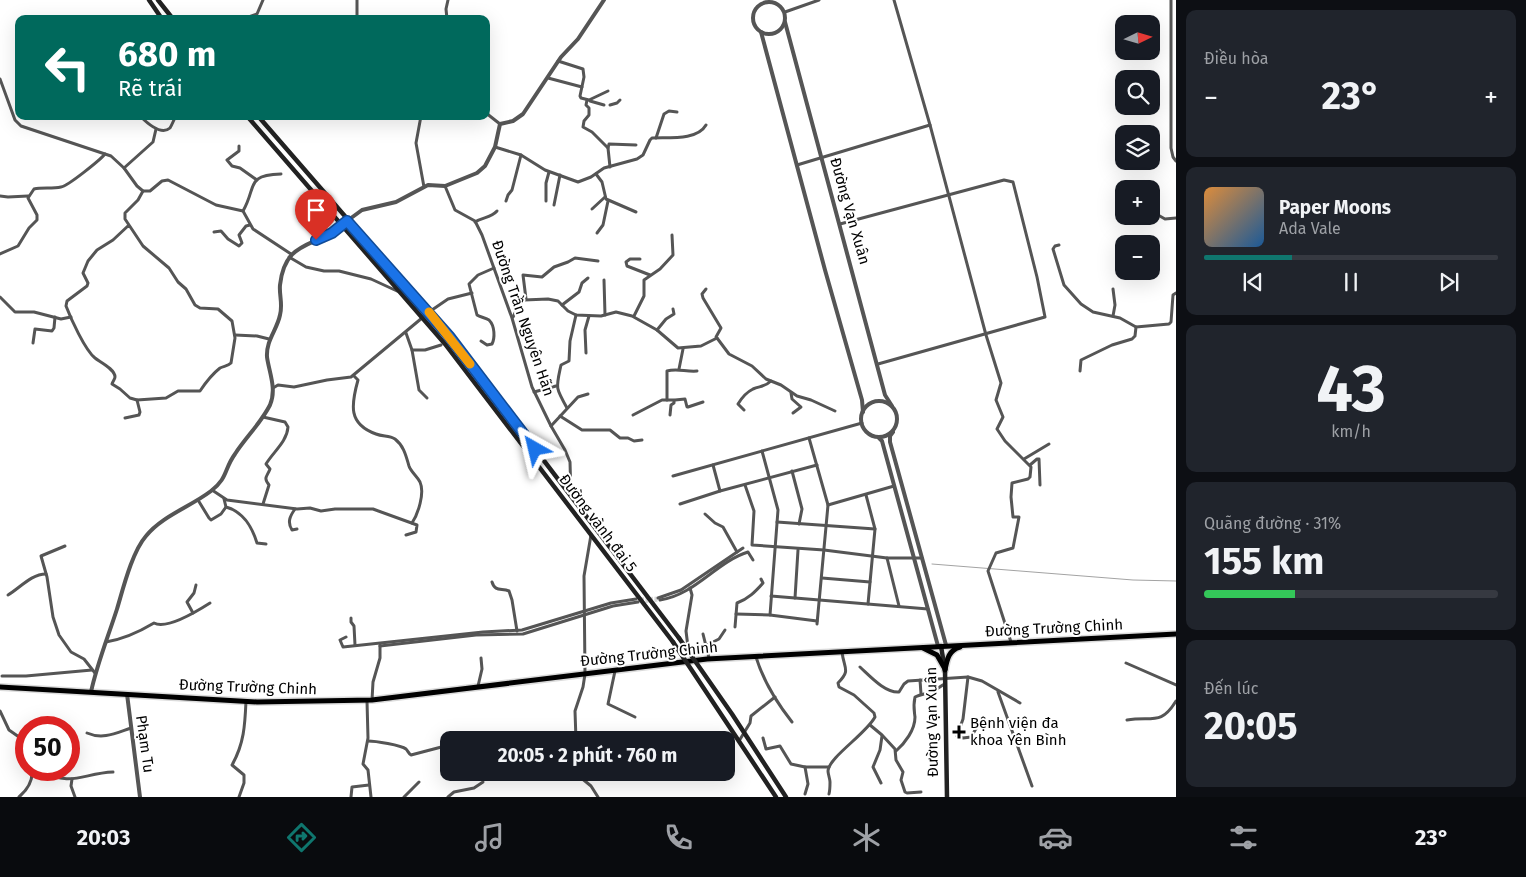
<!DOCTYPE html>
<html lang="vi">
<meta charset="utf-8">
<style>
:root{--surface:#171b24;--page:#20242c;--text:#f1f3f6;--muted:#9ea1a6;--line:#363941;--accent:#0f766e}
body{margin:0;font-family:"Fira Sans",sans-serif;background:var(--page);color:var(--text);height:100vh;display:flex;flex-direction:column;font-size:19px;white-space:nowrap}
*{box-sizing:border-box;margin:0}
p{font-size:16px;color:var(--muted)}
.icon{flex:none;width:28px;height:28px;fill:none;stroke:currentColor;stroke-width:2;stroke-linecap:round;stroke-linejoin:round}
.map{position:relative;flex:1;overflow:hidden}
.sheet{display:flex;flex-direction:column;gap:10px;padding:10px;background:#0d0f14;width:350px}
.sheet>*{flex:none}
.banner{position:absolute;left:15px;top:15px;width:475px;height:105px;border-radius:10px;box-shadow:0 5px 20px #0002;background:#00695c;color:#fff;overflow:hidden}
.needle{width:32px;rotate:85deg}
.buttons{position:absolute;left:1115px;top:15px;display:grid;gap:10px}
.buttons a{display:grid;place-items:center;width:45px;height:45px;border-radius:10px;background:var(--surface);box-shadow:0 5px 20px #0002;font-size:25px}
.speed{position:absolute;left:15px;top:716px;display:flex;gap:10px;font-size:25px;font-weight:700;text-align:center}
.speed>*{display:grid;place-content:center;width:65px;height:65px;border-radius:50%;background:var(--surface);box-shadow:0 5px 20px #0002;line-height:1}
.speed .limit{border:8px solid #d22;background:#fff;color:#111}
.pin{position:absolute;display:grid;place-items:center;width:42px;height:42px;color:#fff;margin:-51px -21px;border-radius:50% 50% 50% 0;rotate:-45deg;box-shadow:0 0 5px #0007}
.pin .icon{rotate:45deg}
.me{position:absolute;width:55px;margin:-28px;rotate:323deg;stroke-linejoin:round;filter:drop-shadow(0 0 4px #0008)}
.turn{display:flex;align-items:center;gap:18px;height:105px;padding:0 20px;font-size:22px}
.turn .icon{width:65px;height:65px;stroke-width:2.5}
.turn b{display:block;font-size:35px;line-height:42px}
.big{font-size:38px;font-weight:700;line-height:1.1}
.sheet .widget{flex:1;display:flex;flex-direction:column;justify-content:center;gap:8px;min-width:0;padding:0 18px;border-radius:10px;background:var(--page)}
.sheet .dial{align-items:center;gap:0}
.dial b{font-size:65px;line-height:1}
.song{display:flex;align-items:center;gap:15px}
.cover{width:60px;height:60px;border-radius:8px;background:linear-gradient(135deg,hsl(30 70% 55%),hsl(210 70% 35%))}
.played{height:5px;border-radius:2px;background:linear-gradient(90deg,var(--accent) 30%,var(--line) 30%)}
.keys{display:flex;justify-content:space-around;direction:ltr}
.heat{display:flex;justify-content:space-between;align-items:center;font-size:28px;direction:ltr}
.charge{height:8px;border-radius:4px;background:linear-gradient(90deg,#34c759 31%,var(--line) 0)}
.trip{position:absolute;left:440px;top:731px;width:295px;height:50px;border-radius:10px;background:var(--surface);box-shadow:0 5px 20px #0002;font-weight:700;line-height:50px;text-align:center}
.menu{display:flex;height:80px;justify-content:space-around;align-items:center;background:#090b0e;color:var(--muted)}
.menu .icon{width:35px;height:35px}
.menu .active{color:var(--accent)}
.menu b{font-size:22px;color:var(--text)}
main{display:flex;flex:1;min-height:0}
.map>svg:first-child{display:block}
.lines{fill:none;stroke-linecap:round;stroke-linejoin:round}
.stream{stroke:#a3a3a3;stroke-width:1}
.minor-tunnel{stroke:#d9d9d9;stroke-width:3;stroke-dasharray:3 1.5;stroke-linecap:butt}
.trunk-casing{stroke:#dbdbdb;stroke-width:8}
.minor{stroke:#555;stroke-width:3}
.tertiary{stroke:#555;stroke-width:4}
.secondary{stroke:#222;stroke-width:4.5}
.trunk{stroke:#000;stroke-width:5}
.secondary-bridge{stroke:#222;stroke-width:4.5}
.route-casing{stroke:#114b97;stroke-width:12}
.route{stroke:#1a73e8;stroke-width:9}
.slow{stroke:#f59e0b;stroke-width:9}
.poi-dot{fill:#000;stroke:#fff;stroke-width:2}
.labels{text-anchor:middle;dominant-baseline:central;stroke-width:4;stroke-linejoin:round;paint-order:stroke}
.street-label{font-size:15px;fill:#000;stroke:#fff}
.poi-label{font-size:15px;fill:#000;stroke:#fff;text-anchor:start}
</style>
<main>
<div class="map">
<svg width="1176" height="797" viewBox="0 0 1176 797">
<rect width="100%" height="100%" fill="#fff"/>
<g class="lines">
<polyline class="stream" points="932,564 1133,580 1176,581"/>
<g class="minor-tunnel">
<polyline points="641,599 658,598"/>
<polyline points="641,602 660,600"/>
</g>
<g class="trunk-casing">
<g id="trunk">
<polyline points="923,648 937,655 945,669"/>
<path d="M945,670c2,-11 4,-20 15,-23"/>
<polyline points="0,687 257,702 372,700 707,659 1176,634"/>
</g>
</g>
<g class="minor">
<polyline points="357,0 357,19"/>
<polyline points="894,0 930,125 986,335 1001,383 996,400 1003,417 997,429 1005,441 1031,467 1030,477 1028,479 1012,483 1011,497 1013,517 1019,517 1013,548 996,553 988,571 1011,642"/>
<polyline points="1171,0 1171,148 1173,157 1176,161"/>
<polyline points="785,12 819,0"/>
<polyline points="243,19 257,14 263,0"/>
<polyline points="447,19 446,9 448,0"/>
<polyline points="558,61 583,69 584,77 580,96 581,98 589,100 608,91"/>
<polyline points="548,78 582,87"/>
<polyline points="0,79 15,120 21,126 111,156 124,168 137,186 143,191 150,191 162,181 168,180 216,205 243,211 253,229 291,254"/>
<polyline points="587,100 586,105 589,108 589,115 584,121 583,127 592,132 608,148"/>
<polyline points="590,101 604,105"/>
<polyline points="610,105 617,103 620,100"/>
<polyline points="486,113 500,124"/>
<path d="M140,116c6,6 21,20 30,12 2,-3 4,-9 6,-12"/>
<polyline points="421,116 416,143 424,187"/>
<polyline points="656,138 664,114 669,111 677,112"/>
<polyline points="239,146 239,151 227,160 232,166 240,168 257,180"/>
<path d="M495,147l26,8 24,15 33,12 13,-5 13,-9 33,-9 6,-4 7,-15 2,-2c15,-1 45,3 54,-13"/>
<polyline points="797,165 930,125"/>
<polyline points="610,167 608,148 609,144 636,145"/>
<polyline points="124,168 153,142 156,129"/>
<polyline points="596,174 602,182 606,199 636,212"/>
<polyline points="445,186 455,210 475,221 482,235 512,318 532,387 551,426 565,450 570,462 571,497"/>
<polyline points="0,196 8,197 28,196"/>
<polyline points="506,201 508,195 512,190 521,155"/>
<polyline points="546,201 546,183 549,172"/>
<polyline points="554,205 560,175"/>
<polyline points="592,209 605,197"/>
<path d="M243,211c14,-24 2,-36 38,-37"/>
<polyline points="1151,211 1165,219 1176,218"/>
<path d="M475,222c8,-5 16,-4 22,-11"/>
<polyline points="840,224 1004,180 1013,182 1037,277 1045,317 878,364"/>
<path d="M129,225l-16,15 -16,10 -9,11 -5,12 5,10 -1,3 -20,15 -1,5c5,13 19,44 29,52 5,4 20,11 20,19 0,2 -2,4 -3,7l8,5 10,9 7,2 29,-2 12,-7h22c6,-9 11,-16 20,-23 4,-2 8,-2 11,-5l4,-25 -3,-17 -14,-12 -18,-1 -5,-3 -9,-16 -8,-7 -9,-14 -26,-22 -18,-27v-6l13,-13 5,-9"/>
<polyline points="214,232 221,231 228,239 239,246 242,243 239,235 246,226 250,225"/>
<polyline points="597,233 603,225 608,201"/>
<polyline points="1059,245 1055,246 1053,249 1064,285 1081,304 1093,312 1120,318 1136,327"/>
<path d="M0,254l18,-8 11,-18 8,-8v-5l-9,-17 6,-9c8,-2 18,0 27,-2 7,-1 39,-27 44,-33"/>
<polyline points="289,257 306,267 324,271 339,271 371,279 397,291"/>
<polyline points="640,259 630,259 626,262 627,266 650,275"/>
<polyline points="604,280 605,315"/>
<polyline points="0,297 15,312 34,312 61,319 71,317"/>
<polyline points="526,299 523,275 542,277 554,267 568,262 575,258 598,261"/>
<polyline points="562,305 579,292 582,283 588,278"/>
<polyline points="429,312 448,299 472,293"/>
<polyline points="634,316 644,296 644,280 660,269 673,255 672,235"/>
<polyline points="1113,316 1115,305 1113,289"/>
<polyline points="513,317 520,303 524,300 548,299 558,301 568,311 576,315 601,316 616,312 632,316 657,330 678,348 701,346 717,338 716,337 721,328 703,298 702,294 706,289"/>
<polyline points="657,330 666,319 674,314 673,309"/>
<polyline points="406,333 412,350 419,390 427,398"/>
<polyline points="235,335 257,336 269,339"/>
<polyline points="717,338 729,354 752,366 766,379 781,385 797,396 811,400 835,411"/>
<path d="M481,341l6,4 5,-1c3,-6 3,-18 -3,-24 -3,-2 -9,-3 -12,-5l-8,-31 9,-9 16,-7"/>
<polyline points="33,343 35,329 52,331 54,328 55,317"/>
<polyline points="412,350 425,350 441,345"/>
<polyline points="586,353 585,330 589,316"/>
<polyline points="679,369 683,349"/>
<polyline points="1080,371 1081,360 1112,345 1132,339 1135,336 1136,327 1169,324 1171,322 1173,295 1176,293"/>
<path d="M354,376l4,4c-7,25 -10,44 18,54 7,3 13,1 19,5 9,7 11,17 14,27 2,6 8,10 11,16 5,11 -2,32 -8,41"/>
<polyline points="273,388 278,385 294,387 327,380 351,377 422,318"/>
<polyline points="534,392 556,386"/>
<polyline points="791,393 792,399 801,407 793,413"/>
<path d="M667,400v-29c10,-3 19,1 30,0"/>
<polyline points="675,400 685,399 687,407 688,407 703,402"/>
<path d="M567,408c-12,-21 -11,-20 -6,-43l8,-4 1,-20 6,-26"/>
<path d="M744,410l-6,-6c3,-5 9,-12 15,-15 7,-3 12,-2 18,-8"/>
<polyline points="633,415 662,400 674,400 674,403 671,405 670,415"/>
<polyline points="560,416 582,430 610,430 620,438 628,438 634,441 642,440"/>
<path d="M263,417l22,5 3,5c-1,15 -15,25 -22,37l4,5c-3,8 -7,8 -1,16l-6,19"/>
<polyline points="125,418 139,415 140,412 137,400"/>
<polyline points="551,426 578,397 588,394"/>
<polyline points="809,438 828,505 817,624"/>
<polyline points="762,451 778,510 770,615"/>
<polyline points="1024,459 1049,444"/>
<polyline points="713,465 720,491"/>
<polyline points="1030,465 1037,459 1039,459 1040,485"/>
<polyline points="792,471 802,509 799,524"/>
<polyline points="673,476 862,423"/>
<polyline points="745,485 754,511 752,545 824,550 887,558 922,558"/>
<polyline points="212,490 227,500 297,509 310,508 321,511 335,509 373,509 417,525 416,532 406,535"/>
<polyline points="866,495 875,529 868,604"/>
<path d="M224,499l2,8c18,5 26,20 31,36l9,1"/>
<polyline points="198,500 209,518 211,520 221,514 226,507"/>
<polyline points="680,504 720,491 817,465"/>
<polyline points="828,505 894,486"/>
<path d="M295,509c-5,7 -8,13 -3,21l5,-1"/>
<polyline points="705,514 715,523 723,527 737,552"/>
<polyline points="777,522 875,529"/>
<polyline points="65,546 41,556 47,577 53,617 59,635 71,652 84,659 95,673"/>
<polyline points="887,558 899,606"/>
<polyline points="822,578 870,582"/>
<path d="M492,582c3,10 9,6 17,9l3,9 5,31"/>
<path d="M8,595c12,-7 23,-21 38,-21"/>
<polyline points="771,596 928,609"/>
<polyline points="658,598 681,590 743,548"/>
<polyline points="795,598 798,550"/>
<path d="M660,600c35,-5 56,-38 88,-48l5,8"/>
<polyline points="193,613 187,602 194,593 196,585"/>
<polyline points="736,614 770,615 817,621"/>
<polyline points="351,618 351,622 354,626 355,645"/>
<path d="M735,627l2,-24c11,-4 18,-11 26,-20l-2,-4"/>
<polyline points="703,634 709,658"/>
<polyline points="346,637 340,640 343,647 483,632 522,630 611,603 636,599"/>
<path d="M106,642c18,-3 33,-10 48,-19 13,7 45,-13 56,-20"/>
<polyline points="380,646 476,635 523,634 613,606 638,602"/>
<polyline points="705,646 719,639 725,630"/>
<polyline points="688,647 686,631 692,595 690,588"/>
<path d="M756,657c7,23 21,46 36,65"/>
<polyline points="1126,663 1176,685"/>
<path d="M860,667c10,9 25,26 39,25l5,-8 4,-3 60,-4 14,4 38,22"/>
<polyline points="615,671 608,704 635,717"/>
<polyline points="2,676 26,676 92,670"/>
<polyline points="968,677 963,719 957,736 963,738 971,737 977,727"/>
<polyline points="920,680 921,694"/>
<polyline points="478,686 482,669 481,658"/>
<polyline points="998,692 1032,786"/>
<polyline points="372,700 373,682 380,658 380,645"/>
<polyline points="367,701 368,738 363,764 368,770 371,797"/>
<polyline points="0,711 9,730 19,737 26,755"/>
<path d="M1127,720c25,-4 34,6 49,-19"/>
<polyline points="870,725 882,735 895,749 896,760 903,772 901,780 905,792 907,793 921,792"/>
<path d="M87,733c16,7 29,0 44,-5"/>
<polyline points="763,738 766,749 780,746 791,764 805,767 829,767"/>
<polyline points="576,740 575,711 583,687 585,674 584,576 591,535"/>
<path d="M368,741c7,0 33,4 38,8 2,2 3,5 5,6l38,-10"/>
<polyline points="739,741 750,723 751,716 775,697"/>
<path d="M896,751c9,-8 19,-21 19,-34 -1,-8 -2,-11 0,-20 6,-3 12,-3 18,-6 5,-2 7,-5 12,-7"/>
<path d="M41,770c30,18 42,3 72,2"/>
<polyline points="553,772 563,776 574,773"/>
<polyline points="574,772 591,786 598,797"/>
<polyline points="72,779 71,786 75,797"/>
<polyline points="881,783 873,767 880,750 882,736"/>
<polyline points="805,794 808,784 805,767"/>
<path d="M829,794c1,-4 1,-8 1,-12 0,-3 -2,-8 -2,-11 1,-14 38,-37 47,-54l-1,-4 -20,-18 -15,-8 -1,-4c13,-13 6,-14 4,-31"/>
<path d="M19,797c8,-7 14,-16 13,-27"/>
<path d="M239,797l5,-14v-8l-12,-10c12,-21 13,-40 14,-64"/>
<polyline points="351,797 352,787 369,785"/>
<polyline points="404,797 419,782"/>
<polyline points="448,797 454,792 474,788 483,782"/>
</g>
<g class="tertiary">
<circle cx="769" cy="18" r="16"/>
<polyline points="785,22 885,395 892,406"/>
<polyline points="761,32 825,270 862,400 863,412"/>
<polyline points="347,221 362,210 396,202 428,185 445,186 477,173 485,166 495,147 500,124 513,121 523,114 561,57 578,39 604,0"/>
<circle cx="879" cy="419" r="18"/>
<polyline points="893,432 890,436 890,442 946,645"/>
<polyline points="879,438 882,441 938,646"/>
<path d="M91,692c6,-28 17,-55 26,-83 6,-20 15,-57 29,-73 16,-20 44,-29 65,-45 17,-13 13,-22 24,-37 11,-17 26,-31 35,-49 7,-16 -1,-33 -3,-48 -1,-17 10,-27 13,-42 3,-11 -1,-20 0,-30 5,-45 34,-37 61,-59"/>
<polyline points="127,694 140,797"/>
</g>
<g class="secondary">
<polyline points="149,0 162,19"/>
<polyline points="158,0 173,19"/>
<polyline points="247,116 445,344 673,642"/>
<polyline points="258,116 449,336 679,638"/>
<polyline points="941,646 945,670 947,797"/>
</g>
<use href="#trunk" class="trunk"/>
<g class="secondary-bridge">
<polyline points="679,638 732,714 786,797"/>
<polyline points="673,642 776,797"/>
</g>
</g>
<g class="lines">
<g class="route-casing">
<polyline id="route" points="316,240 332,233 347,221 449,336 535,449"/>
</g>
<use href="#route" class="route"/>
<polyline class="slow" points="429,312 470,364"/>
</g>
<path class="poi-dot" d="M956.5 724.5h5v5h5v5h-5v5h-5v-5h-5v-5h5z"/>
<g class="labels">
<g class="street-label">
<text transform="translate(850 211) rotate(74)">Đường Vạn Xuân</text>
<text transform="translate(523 318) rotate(71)">Đường Trần Nguyên Hãn</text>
<text transform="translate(598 523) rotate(53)">Đường vành đai 5</text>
<text transform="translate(1054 628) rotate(-3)">Đường Trường Chinh</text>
<text transform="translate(649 654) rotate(-6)">Đường Trường Chinh</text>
<text transform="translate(248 687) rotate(2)">Đường Trường Chinh</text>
<text transform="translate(932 722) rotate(-91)">Đường Vạn Xuân</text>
<text transform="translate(145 744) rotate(82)">Phạm Tu</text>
</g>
<g class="poi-label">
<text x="970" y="723">Bệnh viện đa<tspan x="970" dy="17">khoa Yên Bình</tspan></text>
</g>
</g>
</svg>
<div class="buttons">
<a><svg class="needle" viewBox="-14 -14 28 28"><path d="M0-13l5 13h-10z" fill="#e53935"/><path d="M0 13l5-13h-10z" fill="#9ea1a6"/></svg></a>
<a><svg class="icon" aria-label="search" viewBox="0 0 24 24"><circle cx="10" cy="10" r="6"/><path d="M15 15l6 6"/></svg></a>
<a><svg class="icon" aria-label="layers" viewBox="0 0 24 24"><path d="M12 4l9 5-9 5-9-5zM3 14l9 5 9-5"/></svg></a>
<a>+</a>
<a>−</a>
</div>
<div class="speed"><div class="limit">50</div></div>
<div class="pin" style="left:316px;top:240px;background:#d93025"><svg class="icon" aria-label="arrive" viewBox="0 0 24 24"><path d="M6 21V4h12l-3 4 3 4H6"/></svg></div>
<svg class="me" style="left:535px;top:449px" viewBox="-20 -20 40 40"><path d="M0-17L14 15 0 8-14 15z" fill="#1a73e8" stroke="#fff" stroke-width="4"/></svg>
<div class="trip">20:05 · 2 phút · 760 m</div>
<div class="banner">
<div class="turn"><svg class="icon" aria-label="left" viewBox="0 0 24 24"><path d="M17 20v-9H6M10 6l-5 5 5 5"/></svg><div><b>680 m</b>Rẽ trái</div></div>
</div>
</div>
<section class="sheet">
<div class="widget"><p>Điều hòa</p>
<div class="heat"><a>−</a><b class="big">23°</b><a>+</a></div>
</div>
<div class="widget">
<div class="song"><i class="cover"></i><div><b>Paper Moons</b><p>Ada Vale</p></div></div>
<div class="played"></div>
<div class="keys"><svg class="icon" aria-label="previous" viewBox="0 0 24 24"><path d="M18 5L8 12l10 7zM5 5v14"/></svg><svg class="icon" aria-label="pause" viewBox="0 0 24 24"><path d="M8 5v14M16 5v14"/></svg><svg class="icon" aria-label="next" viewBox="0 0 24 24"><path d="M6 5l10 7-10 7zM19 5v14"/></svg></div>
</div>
<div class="widget dial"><b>43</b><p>km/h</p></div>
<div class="widget"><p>Quãng đường · 31%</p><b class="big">155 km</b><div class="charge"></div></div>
<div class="widget"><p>Đến lúc</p><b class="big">20:05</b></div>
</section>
</main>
<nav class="menu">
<b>20:03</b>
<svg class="icon active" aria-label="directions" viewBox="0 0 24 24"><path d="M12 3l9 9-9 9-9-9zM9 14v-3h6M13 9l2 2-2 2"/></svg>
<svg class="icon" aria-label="music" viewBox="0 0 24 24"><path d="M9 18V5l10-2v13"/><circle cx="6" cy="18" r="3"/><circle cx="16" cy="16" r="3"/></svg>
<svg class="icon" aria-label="phone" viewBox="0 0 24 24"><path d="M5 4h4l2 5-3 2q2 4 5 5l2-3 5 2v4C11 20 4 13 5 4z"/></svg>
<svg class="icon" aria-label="climate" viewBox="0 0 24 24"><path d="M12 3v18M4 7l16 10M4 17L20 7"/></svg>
<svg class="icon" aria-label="car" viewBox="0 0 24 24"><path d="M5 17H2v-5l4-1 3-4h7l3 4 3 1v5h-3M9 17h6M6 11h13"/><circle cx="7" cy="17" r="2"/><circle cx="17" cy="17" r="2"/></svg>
<svg class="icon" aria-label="filters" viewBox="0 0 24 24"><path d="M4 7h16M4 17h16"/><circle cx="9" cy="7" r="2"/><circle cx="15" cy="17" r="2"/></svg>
<b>23°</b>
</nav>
